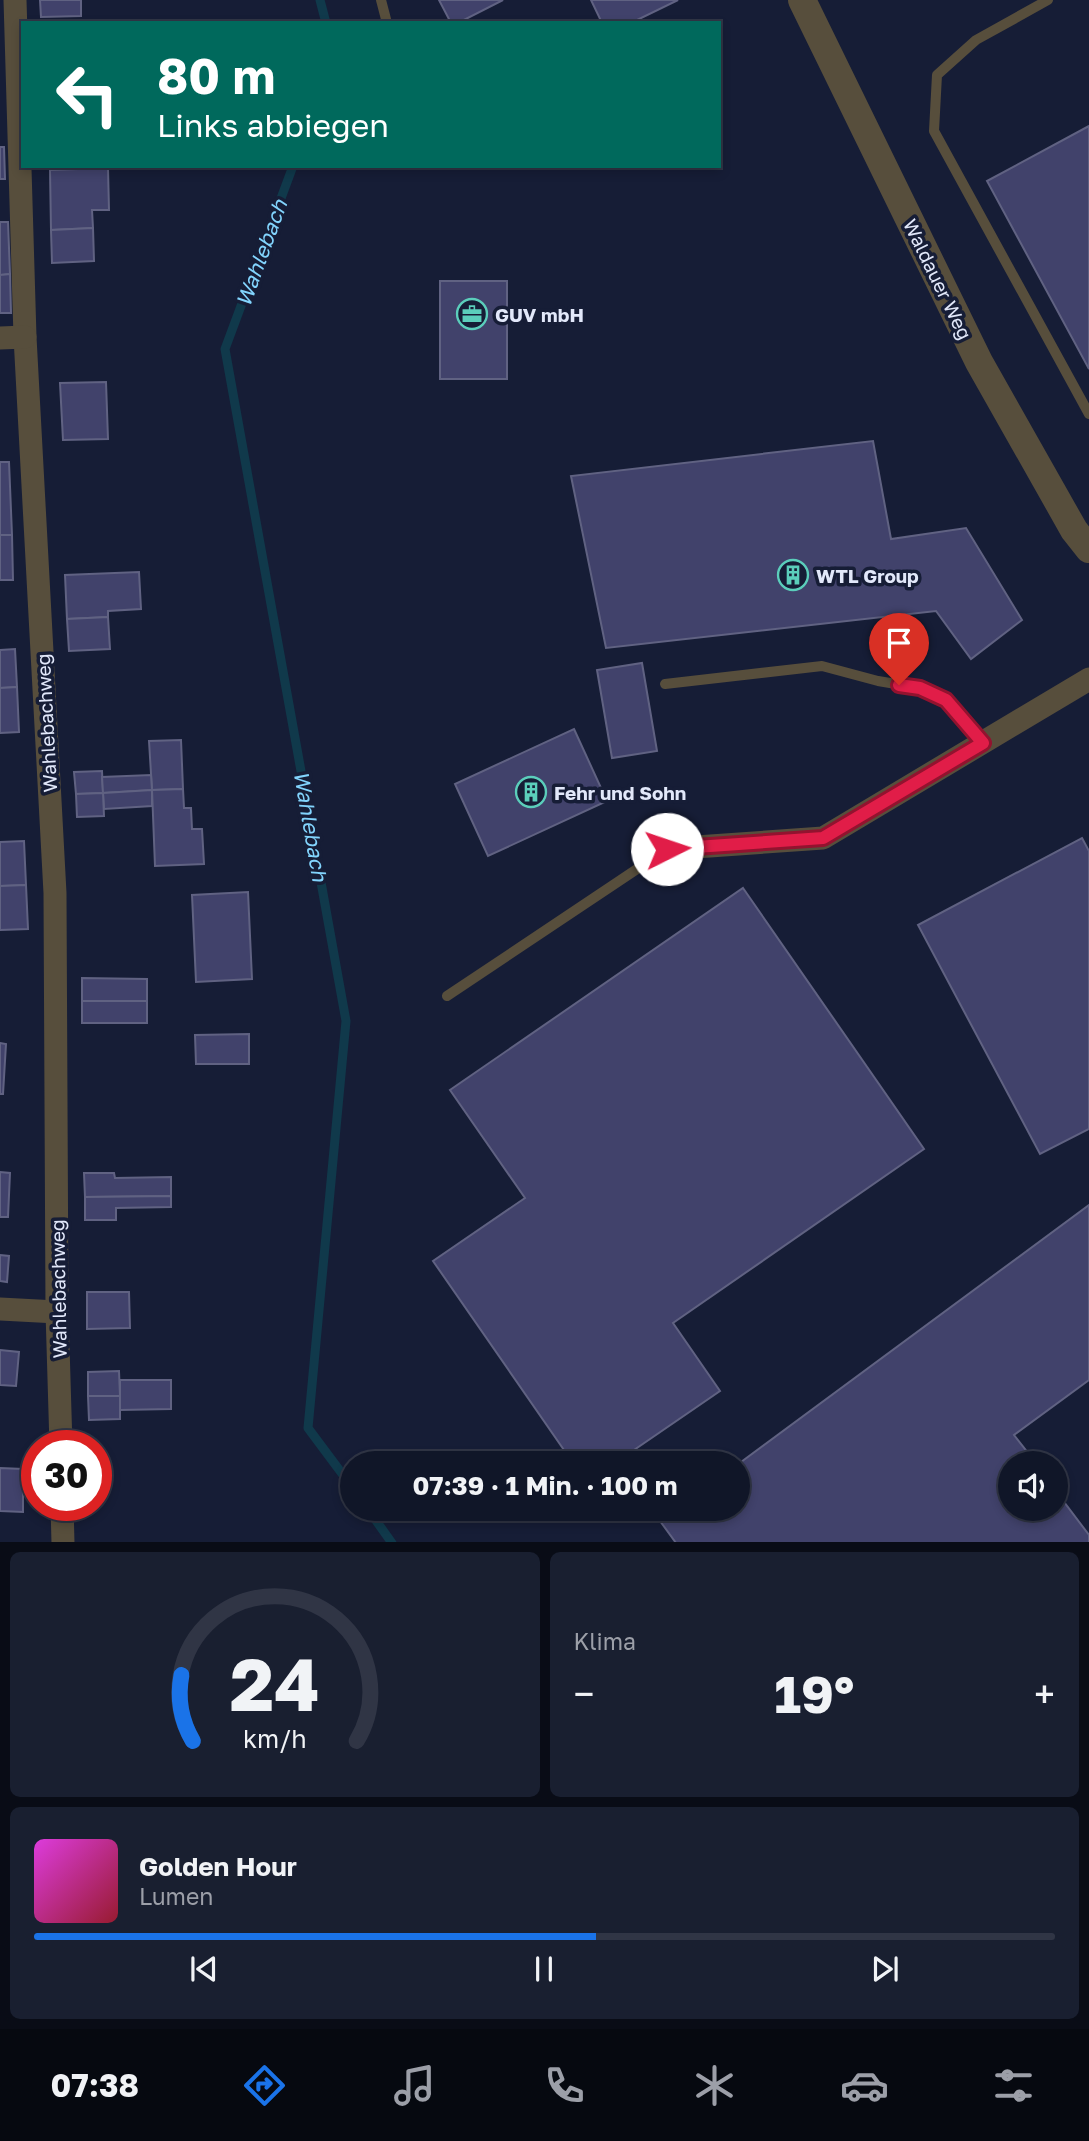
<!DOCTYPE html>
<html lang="de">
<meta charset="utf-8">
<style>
:root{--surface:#101628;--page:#191f30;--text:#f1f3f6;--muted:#9c9fa8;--line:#303545;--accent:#1a73e8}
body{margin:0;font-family:"Golos Text",sans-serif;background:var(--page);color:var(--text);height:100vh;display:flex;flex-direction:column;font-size:26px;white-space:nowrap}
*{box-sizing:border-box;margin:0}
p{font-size:23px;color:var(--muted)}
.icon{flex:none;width:38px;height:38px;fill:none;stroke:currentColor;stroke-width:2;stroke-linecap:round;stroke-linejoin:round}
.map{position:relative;height:1542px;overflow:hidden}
.drawer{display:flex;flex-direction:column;gap:10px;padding:10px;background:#090c16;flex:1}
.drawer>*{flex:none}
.top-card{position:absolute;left:21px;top:21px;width:700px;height:147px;border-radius:0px;box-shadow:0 4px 10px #0003,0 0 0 2px var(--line);background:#00695c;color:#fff;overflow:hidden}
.controls{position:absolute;left:998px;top:1451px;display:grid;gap:14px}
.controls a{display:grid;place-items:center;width:70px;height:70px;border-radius:50%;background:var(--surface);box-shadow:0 4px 10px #0003,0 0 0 2px var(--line);font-size:35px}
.speed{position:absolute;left:21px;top:1430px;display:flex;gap:14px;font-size:35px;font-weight:700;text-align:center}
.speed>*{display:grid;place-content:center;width:91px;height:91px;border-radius:50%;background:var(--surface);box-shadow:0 4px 10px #0003,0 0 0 2px var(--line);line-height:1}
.speed .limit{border:10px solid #d22;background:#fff;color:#111}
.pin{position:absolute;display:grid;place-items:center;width:60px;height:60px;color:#fff;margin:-72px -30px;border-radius:50% 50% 50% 0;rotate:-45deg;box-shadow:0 0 7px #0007}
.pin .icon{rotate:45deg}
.me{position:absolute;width:77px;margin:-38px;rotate:86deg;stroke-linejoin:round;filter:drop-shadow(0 0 5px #0008)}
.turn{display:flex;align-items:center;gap:24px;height:147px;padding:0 21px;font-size:32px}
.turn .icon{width:91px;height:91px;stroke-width:2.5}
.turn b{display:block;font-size:49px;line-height:60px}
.big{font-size:52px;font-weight:700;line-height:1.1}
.drawer .card{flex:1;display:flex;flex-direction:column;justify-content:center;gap:10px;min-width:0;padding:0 24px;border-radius:10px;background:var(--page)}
.drawer .dial{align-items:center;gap:0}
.dial svg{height:182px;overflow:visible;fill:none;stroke:var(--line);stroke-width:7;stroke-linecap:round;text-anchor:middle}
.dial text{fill:var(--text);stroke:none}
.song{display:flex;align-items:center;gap:21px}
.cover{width:84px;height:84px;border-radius:10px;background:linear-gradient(135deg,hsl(300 70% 55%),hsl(350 70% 35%))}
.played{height:7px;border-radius:4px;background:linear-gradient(90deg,var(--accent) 55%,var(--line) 55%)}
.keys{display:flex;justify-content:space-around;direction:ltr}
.heat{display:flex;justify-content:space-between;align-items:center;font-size:38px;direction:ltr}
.drawer .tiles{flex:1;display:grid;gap:10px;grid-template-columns:1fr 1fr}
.card:last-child{grid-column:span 2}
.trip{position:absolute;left:340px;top:1451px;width:410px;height:70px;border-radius:35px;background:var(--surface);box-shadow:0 4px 10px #0003,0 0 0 2px var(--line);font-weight:700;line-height:70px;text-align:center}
.menu{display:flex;height:112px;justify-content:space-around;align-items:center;background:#060910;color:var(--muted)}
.menu .icon{width:49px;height:49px}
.menu .active{color:var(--accent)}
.menu b{font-size:32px;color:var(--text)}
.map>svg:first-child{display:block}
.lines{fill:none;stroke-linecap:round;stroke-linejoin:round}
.stream{stroke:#10394b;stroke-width:9}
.building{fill:#41426b;stroke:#606282;stroke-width:2}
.service{stroke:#574e3c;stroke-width:10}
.minor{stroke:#574e3c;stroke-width:23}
.tertiary{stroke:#574e3c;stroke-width:28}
.route-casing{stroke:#92132f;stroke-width:18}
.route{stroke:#e11d48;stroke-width:12}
.labels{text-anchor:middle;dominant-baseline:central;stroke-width:7;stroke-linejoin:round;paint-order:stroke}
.street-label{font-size:19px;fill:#e2e8fa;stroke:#161d36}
.poi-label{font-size:19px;font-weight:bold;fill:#e2e8fa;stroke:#161d36;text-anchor:start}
.water-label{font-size:21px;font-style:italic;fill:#82d4fd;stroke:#161d36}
</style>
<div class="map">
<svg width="1089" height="1543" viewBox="0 0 1089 1543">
<rect width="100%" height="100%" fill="#161d36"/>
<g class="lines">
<g class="stream">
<polyline points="320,0 326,23"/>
<polyline points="293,166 225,349 346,1021 308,1428 352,1487"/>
<polyline points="367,1508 392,1543"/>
</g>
</g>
<g class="building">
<polygon points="40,0 81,0 81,16 41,17"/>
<polygon points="439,0 503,0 458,23 451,23"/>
<polygon points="591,0 678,0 631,23 602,23"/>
<polygon points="1089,126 1089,369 987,181"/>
<polygon points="0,147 4,147 5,179 0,179"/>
<polygon points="108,168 109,210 92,210 93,228 51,230 50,170"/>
<polygon points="0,222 8,222 10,274 0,275"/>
<polygon points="93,228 94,261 52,263 51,230"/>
<polygon points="10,274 11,313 0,313 0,275"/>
<rect x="440" y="281" width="67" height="98"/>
<polygon points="106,382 108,439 63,440 60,383"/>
<polygon points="873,441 891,539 966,528 1022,620 971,659 936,611 606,648 571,476"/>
<polygon points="0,462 9,462 12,535 0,535"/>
<polygon points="0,535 12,535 13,580 0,580"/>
<polygon points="139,572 141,609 108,611 108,617 67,619 65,575"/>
<polygon points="108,617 110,649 69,651 67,619"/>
<polygon points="15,649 17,687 0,688 0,650"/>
<polygon points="642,663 657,751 612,758 597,670"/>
<polygon points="17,687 19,732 0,733 0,688"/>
<polygon points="574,729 607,801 488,856 455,784"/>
<polygon points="181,740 183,789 152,790 149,741"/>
<polygon points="102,771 103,793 76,794 74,772"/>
<polygon points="151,775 152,790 103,793 102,777"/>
<polygon points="183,789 184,808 191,808 192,829 202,829 204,864 155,866 152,790"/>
<polygon points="152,790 152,806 104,809 103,793"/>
<polygon points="103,793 104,816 77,817 76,794"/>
<polygon points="1082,838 1089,851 1089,1129 1040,1154 918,925"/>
<polygon points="24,841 26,885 0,886 0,842"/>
<polygon points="26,885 28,929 0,930 0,886"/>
<polygon points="743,888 924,1149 673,1323 720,1391 615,1463 573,1463 433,1261 525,1198 450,1090"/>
<polygon points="248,892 252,979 196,982 192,895"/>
<polygon points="82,978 147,979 147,1001 82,1001"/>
<rect x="82" y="1001" width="65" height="22"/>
<polygon points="249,1034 249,1064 196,1064 195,1035"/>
<polygon points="0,1043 6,1044 3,1094 0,1094"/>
<polygon points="0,1172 10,1173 8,1217 0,1217"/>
<polygon points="84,1173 114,1173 115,1178 171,1177 171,1196 85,1197"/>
<polygon points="171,1196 171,1207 116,1208 116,1220 85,1220 85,1197"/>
<polygon points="1089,1205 1089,1380 1014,1435 1036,1463 1010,1463 1010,1508 1055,1508 1055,1490 1089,1535 1089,1543 676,1543 660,1521 677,1508 737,1508 737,1465"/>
<polygon points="0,1255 9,1256 7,1282 0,1281"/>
<polygon points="87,1292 129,1292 130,1328 87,1329"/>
<polygon points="0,1350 19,1352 16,1386 0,1385"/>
<polygon points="119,1371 120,1396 88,1396 88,1372"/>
<polygon points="120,1380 171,1380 171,1409 120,1410"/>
<polygon points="88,1396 120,1396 120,1419 89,1420"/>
<polygon points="0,1468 23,1469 23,1512 0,1511"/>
</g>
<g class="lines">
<g class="service">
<polyline points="381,0 387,23"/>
<polyline points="1048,0 976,40 937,75 934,131 1089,414"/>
<polyline points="665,684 822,666 878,681 920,688 946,700 983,743"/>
<polyline points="447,996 667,849"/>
</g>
<g class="minor">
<polyline points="15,0 25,337 55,893 57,1312 61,1446"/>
<polyline points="0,338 25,337"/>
<polyline points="667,849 823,838 1089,679"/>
<polyline points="0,1309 57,1312"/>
<polyline points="62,1505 63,1543"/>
</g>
<polyline class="tertiary" points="802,0 979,362 1074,530 1089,549"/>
</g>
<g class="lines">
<g class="route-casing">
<polyline id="route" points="667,849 823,838 983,743 946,700 920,688 899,685"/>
</g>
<use href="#route" class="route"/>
</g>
<defs>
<g id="office-ring" transform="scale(1.575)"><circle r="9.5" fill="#161d36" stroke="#5bcebb" stroke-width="1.5"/><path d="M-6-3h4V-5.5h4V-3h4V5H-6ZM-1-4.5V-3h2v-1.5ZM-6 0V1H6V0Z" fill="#5bcebb"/></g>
<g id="building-ring" transform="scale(1.575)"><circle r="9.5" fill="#161d36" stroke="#5bcebb" stroke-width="1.5"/><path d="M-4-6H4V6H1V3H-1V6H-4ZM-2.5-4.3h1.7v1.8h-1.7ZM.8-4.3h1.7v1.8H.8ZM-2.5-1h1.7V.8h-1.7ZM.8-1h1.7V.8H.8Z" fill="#5bcebb"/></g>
</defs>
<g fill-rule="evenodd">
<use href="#office-ring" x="472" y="314"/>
<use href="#building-ring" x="793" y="575"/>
<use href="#building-ring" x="531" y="792"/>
</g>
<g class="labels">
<g class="street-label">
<text transform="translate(938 279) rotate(64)">Waldauer Weg</text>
<text transform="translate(46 723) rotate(-93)">Wahlebachweg</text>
<text transform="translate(58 1289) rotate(-91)">Wahlebachweg</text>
</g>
<g class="poi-label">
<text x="495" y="314">GUV mbH</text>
<text x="816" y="575">WTL Group</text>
<text x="554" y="792">Fehr und Sohn</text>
</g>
<g class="water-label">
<text transform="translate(261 253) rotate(-70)">Wahlebach</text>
<text transform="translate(311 826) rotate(80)">Wahlebach</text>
</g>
</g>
</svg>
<div class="controls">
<a><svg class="icon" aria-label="sound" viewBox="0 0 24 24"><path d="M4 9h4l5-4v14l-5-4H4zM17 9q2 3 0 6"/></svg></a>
</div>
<div class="speed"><div class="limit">30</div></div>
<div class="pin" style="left:899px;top:685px;background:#d93025"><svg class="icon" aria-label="arrive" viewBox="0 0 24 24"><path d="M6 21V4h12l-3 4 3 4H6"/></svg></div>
<svg class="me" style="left:667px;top:849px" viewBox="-20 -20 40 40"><circle r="19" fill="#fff"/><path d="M0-13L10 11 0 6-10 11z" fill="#e11d48"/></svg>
<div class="trip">07:39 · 1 Min. · 100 m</div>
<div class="top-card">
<div class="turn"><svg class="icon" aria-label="left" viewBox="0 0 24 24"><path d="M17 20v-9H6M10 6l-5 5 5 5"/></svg><div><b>80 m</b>Links abbiegen</div></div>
</div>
</div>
<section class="drawer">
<div class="tiles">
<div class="card dial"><svg viewBox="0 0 100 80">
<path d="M14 69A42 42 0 1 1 86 69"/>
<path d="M14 69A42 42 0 0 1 9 40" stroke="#1a73e8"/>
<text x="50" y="56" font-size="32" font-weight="700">24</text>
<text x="50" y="72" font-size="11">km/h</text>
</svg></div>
<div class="card"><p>Klima</p>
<div class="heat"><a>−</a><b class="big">19°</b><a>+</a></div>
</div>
<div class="card">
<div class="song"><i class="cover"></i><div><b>Golden Hour</b><p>Lumen</p></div></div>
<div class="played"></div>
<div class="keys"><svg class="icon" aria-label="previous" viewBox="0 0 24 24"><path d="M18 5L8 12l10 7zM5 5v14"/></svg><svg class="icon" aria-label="pause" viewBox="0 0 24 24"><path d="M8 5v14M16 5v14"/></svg><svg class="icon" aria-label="next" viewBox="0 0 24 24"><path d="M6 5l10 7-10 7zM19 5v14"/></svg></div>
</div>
</div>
</section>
<nav class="menu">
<b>07:38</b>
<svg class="icon active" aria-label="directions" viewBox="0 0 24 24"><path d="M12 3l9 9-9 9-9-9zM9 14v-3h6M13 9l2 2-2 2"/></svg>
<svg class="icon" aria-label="music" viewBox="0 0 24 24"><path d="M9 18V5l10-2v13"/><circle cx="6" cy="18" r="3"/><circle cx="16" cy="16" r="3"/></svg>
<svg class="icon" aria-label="phone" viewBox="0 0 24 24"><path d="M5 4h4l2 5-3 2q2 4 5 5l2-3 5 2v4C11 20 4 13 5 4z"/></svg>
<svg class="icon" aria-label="climate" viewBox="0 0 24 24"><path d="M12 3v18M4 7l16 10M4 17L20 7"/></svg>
<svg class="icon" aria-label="car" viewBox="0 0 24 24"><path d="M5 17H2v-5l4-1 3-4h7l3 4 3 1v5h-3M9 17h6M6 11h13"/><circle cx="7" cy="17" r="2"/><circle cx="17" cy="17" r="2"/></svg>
<svg class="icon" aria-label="filters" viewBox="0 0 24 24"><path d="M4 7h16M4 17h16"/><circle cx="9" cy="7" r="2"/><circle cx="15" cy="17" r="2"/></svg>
</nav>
